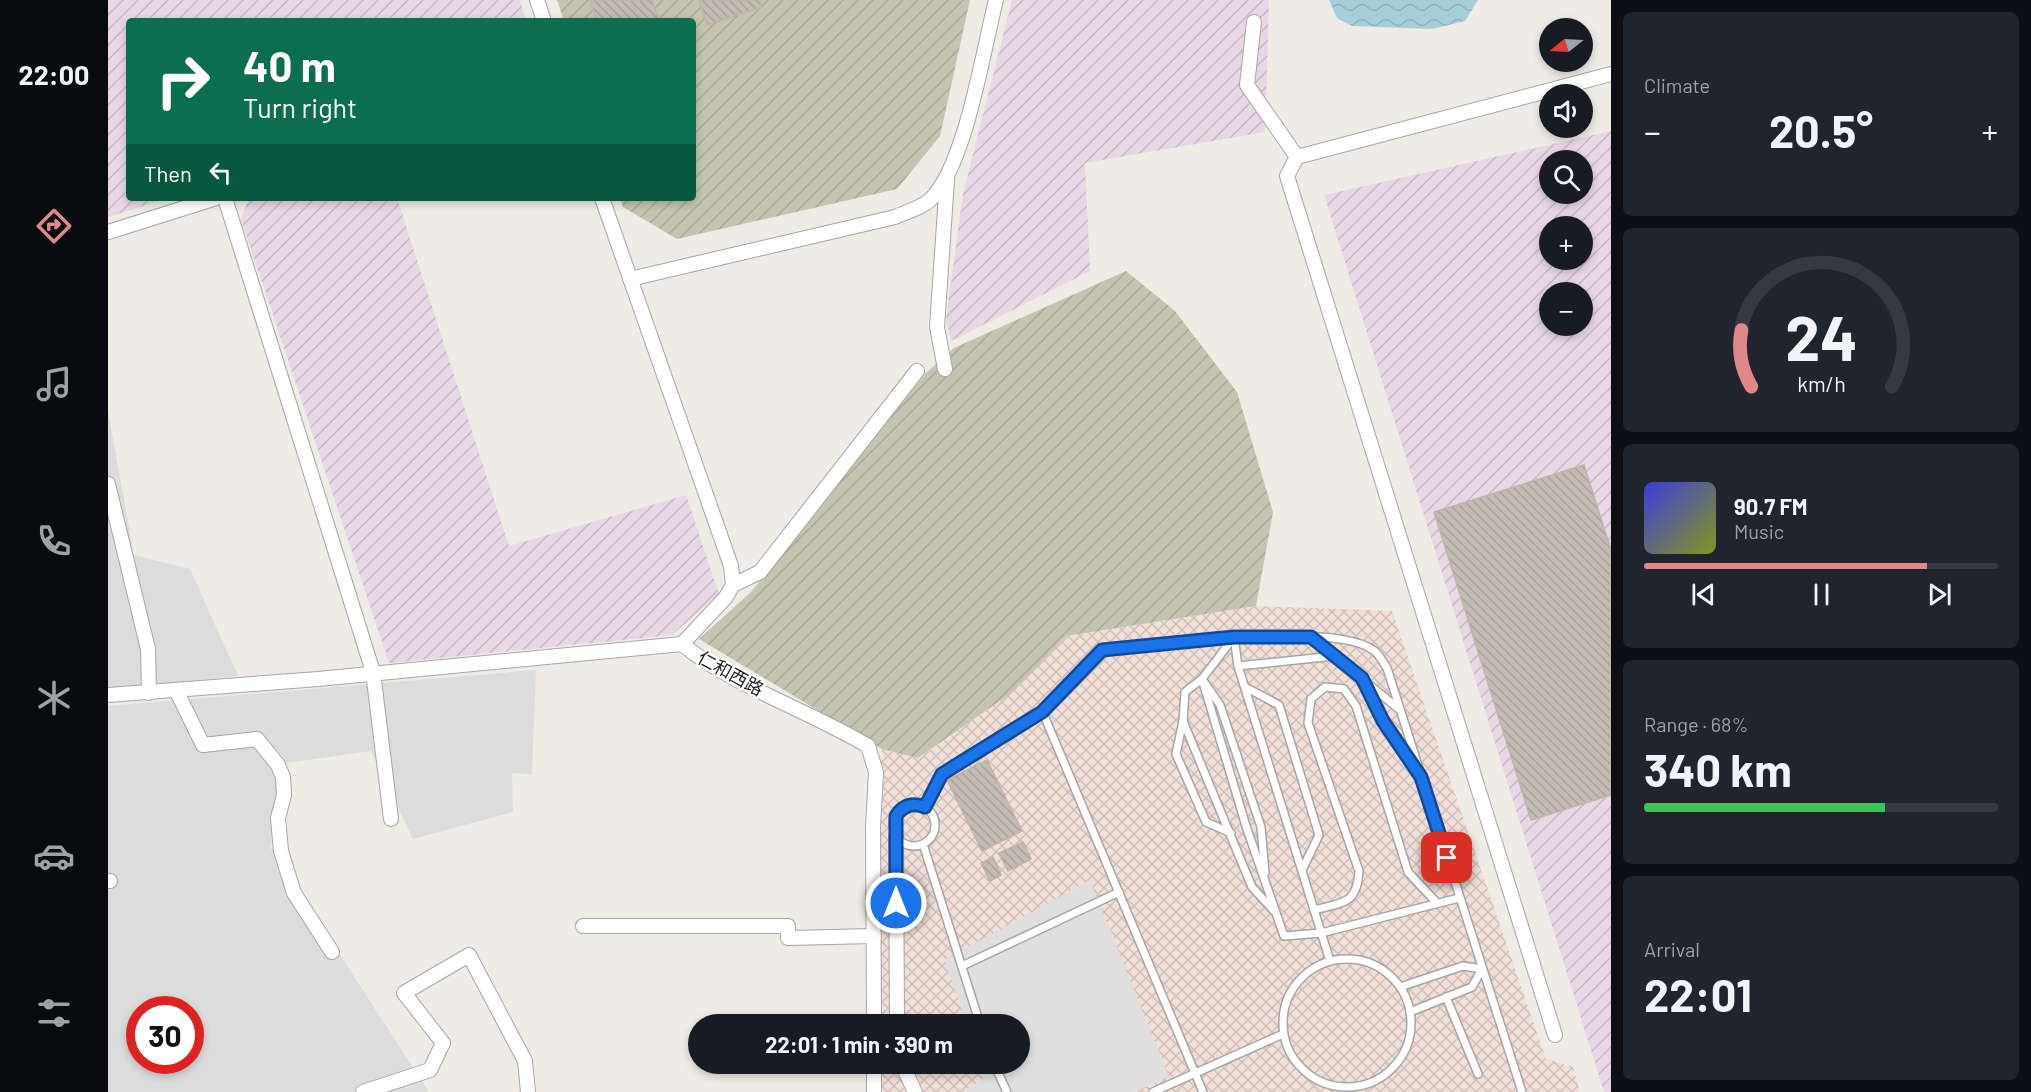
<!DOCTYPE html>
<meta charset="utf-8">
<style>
:root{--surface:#171b24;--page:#20242c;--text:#f1f3f6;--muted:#9ea1a6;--line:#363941;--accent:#df8889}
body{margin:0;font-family:Barlow,"Noto Sans SC",sans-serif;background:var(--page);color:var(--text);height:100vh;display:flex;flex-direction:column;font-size:22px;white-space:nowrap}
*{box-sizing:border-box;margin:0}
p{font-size:20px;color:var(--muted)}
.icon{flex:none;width:33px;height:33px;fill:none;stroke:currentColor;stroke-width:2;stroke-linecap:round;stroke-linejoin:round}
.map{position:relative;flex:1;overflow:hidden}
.sheet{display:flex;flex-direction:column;gap:12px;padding:12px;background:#0d0f14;width:420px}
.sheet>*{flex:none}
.banner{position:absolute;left:18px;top:18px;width:570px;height:183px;border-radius:6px;box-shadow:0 3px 9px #0003;background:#0b6e4f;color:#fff;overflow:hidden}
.needle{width:39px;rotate:252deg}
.tools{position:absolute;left:1431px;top:18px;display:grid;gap:12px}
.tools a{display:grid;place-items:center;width:54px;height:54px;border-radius:50%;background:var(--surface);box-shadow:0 3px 9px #0003;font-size:30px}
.speed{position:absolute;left:18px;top:996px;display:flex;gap:12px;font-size:30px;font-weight:700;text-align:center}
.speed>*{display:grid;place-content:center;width:78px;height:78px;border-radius:50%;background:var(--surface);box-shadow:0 3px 9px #0003;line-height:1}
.speed .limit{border:9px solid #d22;background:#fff;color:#111}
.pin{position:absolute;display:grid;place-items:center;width:51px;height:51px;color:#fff;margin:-26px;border-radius:12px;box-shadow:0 3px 9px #0006}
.me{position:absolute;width:66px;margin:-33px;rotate:0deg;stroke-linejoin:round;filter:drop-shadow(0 0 4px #0008)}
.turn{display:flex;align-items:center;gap:21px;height:126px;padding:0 18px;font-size:27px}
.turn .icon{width:78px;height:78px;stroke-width:2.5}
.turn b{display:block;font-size:42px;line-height:51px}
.then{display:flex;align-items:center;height:57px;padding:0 18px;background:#0003;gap:12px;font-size:22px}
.big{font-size:45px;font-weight:700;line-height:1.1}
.sheet .card{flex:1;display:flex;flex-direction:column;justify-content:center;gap:9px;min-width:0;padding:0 21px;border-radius:9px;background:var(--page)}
.sheet .dial{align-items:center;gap:0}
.dial svg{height:156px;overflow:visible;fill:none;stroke:var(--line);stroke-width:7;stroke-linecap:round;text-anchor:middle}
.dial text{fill:var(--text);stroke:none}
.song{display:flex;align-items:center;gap:18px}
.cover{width:72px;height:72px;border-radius:9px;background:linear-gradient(135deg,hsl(240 70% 55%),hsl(70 70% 35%))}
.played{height:6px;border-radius:3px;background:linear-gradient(90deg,var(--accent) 80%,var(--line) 80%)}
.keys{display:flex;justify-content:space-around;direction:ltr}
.heat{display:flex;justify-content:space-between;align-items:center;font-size:33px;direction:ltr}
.charge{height:9px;border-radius:4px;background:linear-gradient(90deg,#34c759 68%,var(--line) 0)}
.trip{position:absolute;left:580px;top:1014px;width:342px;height:60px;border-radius:30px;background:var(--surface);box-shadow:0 3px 9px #0003;font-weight:700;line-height:60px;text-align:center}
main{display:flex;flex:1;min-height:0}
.dock{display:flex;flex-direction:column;width:108px;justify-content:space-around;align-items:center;background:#090b0e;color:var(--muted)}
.dock .icon{width:42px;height:42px}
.dock .active{color:var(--accent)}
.dock b{font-size:27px;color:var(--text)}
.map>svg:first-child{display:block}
.residential{fill:#dddcdc;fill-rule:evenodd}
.industrial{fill:url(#industrial-furrows);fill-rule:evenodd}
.military{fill:url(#military-cross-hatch)}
.construction{fill:url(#construction-furrows)}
.parking{fill:#dfdfdf}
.water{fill:url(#water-waves)}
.building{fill:url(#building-back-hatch);stroke:#c1b3a8;stroke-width:1.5}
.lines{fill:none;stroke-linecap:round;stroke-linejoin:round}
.lane-casing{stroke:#a6a6a6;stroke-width:10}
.street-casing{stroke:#a6a6a6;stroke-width:16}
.lane{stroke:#fff;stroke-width:7}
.street{stroke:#fff;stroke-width:14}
.route-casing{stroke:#114b97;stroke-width:15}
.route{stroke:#1a73e8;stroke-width:10}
.labels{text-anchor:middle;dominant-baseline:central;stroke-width:4.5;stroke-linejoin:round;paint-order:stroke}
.street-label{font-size:18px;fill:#1f1f1f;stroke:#fff}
</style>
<main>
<nav class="dock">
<b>22:00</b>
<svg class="icon active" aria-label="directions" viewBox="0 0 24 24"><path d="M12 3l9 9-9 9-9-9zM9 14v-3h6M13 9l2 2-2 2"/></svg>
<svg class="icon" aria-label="music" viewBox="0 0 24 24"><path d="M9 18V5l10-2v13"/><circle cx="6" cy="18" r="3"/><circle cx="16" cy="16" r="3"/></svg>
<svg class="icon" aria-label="phone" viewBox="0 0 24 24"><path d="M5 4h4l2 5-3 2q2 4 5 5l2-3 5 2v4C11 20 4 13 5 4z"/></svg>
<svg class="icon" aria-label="climate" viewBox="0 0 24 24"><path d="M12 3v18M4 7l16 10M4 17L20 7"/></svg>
<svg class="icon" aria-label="car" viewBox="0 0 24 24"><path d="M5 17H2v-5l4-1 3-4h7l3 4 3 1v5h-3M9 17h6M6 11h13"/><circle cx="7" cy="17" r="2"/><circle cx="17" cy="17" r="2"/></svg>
<svg class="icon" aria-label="filters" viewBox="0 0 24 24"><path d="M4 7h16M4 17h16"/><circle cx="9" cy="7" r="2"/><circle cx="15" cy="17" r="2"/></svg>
</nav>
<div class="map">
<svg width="1503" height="1092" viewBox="0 0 1503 1092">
<defs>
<pattern id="industrial-furrows" width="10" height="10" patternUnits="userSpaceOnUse" patternTransform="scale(1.5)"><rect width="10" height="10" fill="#e8d7e5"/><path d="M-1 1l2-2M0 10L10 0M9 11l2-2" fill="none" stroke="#c7b8c4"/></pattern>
<pattern id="military-cross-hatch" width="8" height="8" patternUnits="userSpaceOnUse" patternTransform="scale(1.5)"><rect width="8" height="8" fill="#f1dfd8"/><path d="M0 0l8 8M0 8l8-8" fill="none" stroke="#cebfb9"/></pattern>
<pattern id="construction-furrows" width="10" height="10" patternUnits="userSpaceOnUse" patternTransform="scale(1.5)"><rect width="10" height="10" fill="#c4c4b0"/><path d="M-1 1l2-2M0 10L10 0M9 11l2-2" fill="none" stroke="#a8a897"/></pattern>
<pattern id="water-waves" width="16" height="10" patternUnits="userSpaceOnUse" patternTransform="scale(1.5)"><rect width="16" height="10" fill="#a6cfdc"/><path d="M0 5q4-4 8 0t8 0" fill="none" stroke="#8eb1bc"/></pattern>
<pattern id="building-back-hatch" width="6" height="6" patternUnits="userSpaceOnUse" patternTransform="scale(1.5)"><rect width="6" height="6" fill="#c4bcb4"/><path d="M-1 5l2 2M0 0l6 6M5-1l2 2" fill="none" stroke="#a8a19a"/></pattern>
</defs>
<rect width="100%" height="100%" fill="#efece5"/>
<g class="residential">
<polygon points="0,411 26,555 82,569 130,676 0,689"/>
<path d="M428,670l-4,104 -20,-1 1,39 -100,27 -42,-88 -85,12 -16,84 159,245h-321v-386zM32,1010h50v50h-50z"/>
</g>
<g class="industrial">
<polygon points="0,0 412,0 418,21 21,21 21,198 61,198 0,217"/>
<polygon points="904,0 1161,0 1157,132 977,163 982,271 843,341 838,319 855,194"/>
<path d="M1503,131v961h-7l-280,-897zM1442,160h32v34h-32zM1442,226h32v34h-32zM1442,292h32v34h-32z"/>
<polygon points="141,198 289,198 401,546 578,495 611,594 564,635 281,663 133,219"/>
</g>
<polygon class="military" points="1148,606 1284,611 1438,1059 1465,1067 1472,1092 774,1092 774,1064 912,1064 912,1024 773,1024 769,844 774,749 811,758 902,694 957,636"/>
<g class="construction">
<polygon points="449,0 862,0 832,136 789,189 569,239 515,207 512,198 585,198 585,21 456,21"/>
<polygon points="1018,271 1067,311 1129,392 1165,512 1148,606 958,636 902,694 810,758 774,749 591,639 643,592 818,373 846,348"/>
</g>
<polygon class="parking" points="982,880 1061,1077 1025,1092 852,1092 878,1078 872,1064 912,1064 912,1024 859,1024 836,960"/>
<polygon class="water" points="1221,0 1370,0 1357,21 1324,29 1244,26 1229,18"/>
<g class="building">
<polygon points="482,0 544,0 551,21 489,21"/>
<polygon points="591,0 651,0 654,7 599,25"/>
<polygon points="1476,465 1503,550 1503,795 1423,820 1326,512"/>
<polygon points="879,760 914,831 874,851 839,780"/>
<polygon points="915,842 923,859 900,871 891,853"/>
<polygon points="885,857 893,875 882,881 873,863"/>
</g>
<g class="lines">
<g class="lane-casing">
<g id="lane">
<polyline points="1126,637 1094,679 1138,826 1176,936 1213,933 1351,898"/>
<polyline points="1126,637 1130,666 1222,961"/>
<polyline points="1203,637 1292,710"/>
<polyline points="1130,666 1226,656"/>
<polyline points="1254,678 1275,721 1309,771"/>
<polyline points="1137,687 1171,705 1211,835 1194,870"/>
<polyline points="935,713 1095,1092"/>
<polyline points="1075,721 1068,754 1098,822 1123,833"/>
<circle cx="806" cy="825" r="21"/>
<path d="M817,807l17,-33 101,-61 59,-64c53,-5 232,-28 271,1 6,3 10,13 14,18l135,424"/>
<polyline points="815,844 872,1024"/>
<polyline points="1157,873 1153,827 1112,705 1094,679 1077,692 1075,721 1144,887 1166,911"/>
<path d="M1206,910c29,-8 43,-5 45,-39l-51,-148 3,-24 14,-12 19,2 12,17 52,166 29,31"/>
<circle cx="1239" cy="1023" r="64"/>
<polyline points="854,966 1011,892"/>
<polyline points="1292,987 1355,966 1374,969 1364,987 1302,1012"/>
<polyline points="1338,997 1370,1074"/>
<polyline points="886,1064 899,1092"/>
<polyline points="1045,1092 1175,1034"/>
</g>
</g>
<g class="street-casing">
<g id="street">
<polyline points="429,0 436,21"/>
<polyline points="1146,22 1139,85 1189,157"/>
<polyline points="117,198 265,672 283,819"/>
<path d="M494,198l129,368 2,19 -7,12 -44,47c51,42 128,67 186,102l8,26 -3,55 1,197"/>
<polyline points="0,232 108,198"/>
<path d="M522,279l265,-62c11,-5 29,-10 37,-19 34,-36 51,-147 64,-198"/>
<polyline points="837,369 829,327 839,180"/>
<polyline points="0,484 40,649 41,693"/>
<polyline points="625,585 652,572 809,371"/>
<polyline points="68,690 95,745 149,739 170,765 175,777 176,795 170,818 173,851 186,893 224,952"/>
<polyline points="0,695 210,679 574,644"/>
<polyline points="788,836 789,1024"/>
<polyline points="0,881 2,881"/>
<polyline points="475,926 680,926 680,938 766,936"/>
<polyline points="1447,1035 1179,176 1189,157 1503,74"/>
<polyline points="794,1064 807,1092"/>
<polyline points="255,1092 322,1070 335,1043 296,993 361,955 417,1061 420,1092"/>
<polyline points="766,1092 766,1064"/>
</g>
</g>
<use href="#lane" class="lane"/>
<use href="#street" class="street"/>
</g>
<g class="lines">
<g class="route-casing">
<path id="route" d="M788,903v-87c7,-11 17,-14 29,-9l17,-33 100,-62 60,-62 132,-13h77l51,41 21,43 38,56 26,81"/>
</g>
<use href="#route" class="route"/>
</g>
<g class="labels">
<g class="street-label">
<text transform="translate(623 673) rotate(29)">仁和西路</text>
</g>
</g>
</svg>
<div class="tools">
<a><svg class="needle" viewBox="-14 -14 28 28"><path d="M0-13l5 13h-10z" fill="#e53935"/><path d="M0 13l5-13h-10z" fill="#9ea1a6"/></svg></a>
<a><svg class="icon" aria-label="sound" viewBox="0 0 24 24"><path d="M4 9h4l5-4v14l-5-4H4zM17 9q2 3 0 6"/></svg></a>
<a><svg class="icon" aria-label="search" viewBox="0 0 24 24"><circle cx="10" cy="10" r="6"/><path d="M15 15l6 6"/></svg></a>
<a>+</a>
<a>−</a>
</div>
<div class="speed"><div class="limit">30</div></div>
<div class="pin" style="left:1339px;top:858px;background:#d93025"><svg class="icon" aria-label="arrive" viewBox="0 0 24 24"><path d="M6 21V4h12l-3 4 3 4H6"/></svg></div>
<svg class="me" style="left:788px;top:903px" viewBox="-20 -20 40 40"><circle r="17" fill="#1a73e8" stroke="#fff" stroke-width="3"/><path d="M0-11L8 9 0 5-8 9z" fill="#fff"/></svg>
<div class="trip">22:01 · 1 min · 390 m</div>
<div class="banner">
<div class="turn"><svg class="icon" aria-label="right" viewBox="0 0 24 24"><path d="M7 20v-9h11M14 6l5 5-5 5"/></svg><div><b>40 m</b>Turn right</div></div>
<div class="then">Then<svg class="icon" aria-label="left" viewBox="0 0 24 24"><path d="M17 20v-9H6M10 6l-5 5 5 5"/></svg></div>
</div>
</div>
<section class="sheet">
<div class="card"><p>Climate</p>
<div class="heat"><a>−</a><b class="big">20.5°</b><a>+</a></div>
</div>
<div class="card dial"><svg viewBox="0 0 100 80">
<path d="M14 69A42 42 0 1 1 86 69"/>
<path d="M14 69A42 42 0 0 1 9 40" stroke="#df8889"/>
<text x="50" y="56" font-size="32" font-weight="700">24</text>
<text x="50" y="72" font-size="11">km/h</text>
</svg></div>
<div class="card">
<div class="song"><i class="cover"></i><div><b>90.7 FM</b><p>Music</p></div></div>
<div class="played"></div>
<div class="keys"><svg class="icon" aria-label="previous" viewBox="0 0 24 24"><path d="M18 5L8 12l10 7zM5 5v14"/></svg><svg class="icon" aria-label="pause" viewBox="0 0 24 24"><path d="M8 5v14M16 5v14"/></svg><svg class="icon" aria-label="next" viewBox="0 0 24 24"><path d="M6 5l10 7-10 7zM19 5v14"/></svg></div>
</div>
<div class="card"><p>Range · 68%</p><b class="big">340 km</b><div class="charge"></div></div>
<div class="card"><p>Arrival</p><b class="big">22:01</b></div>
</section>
</main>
